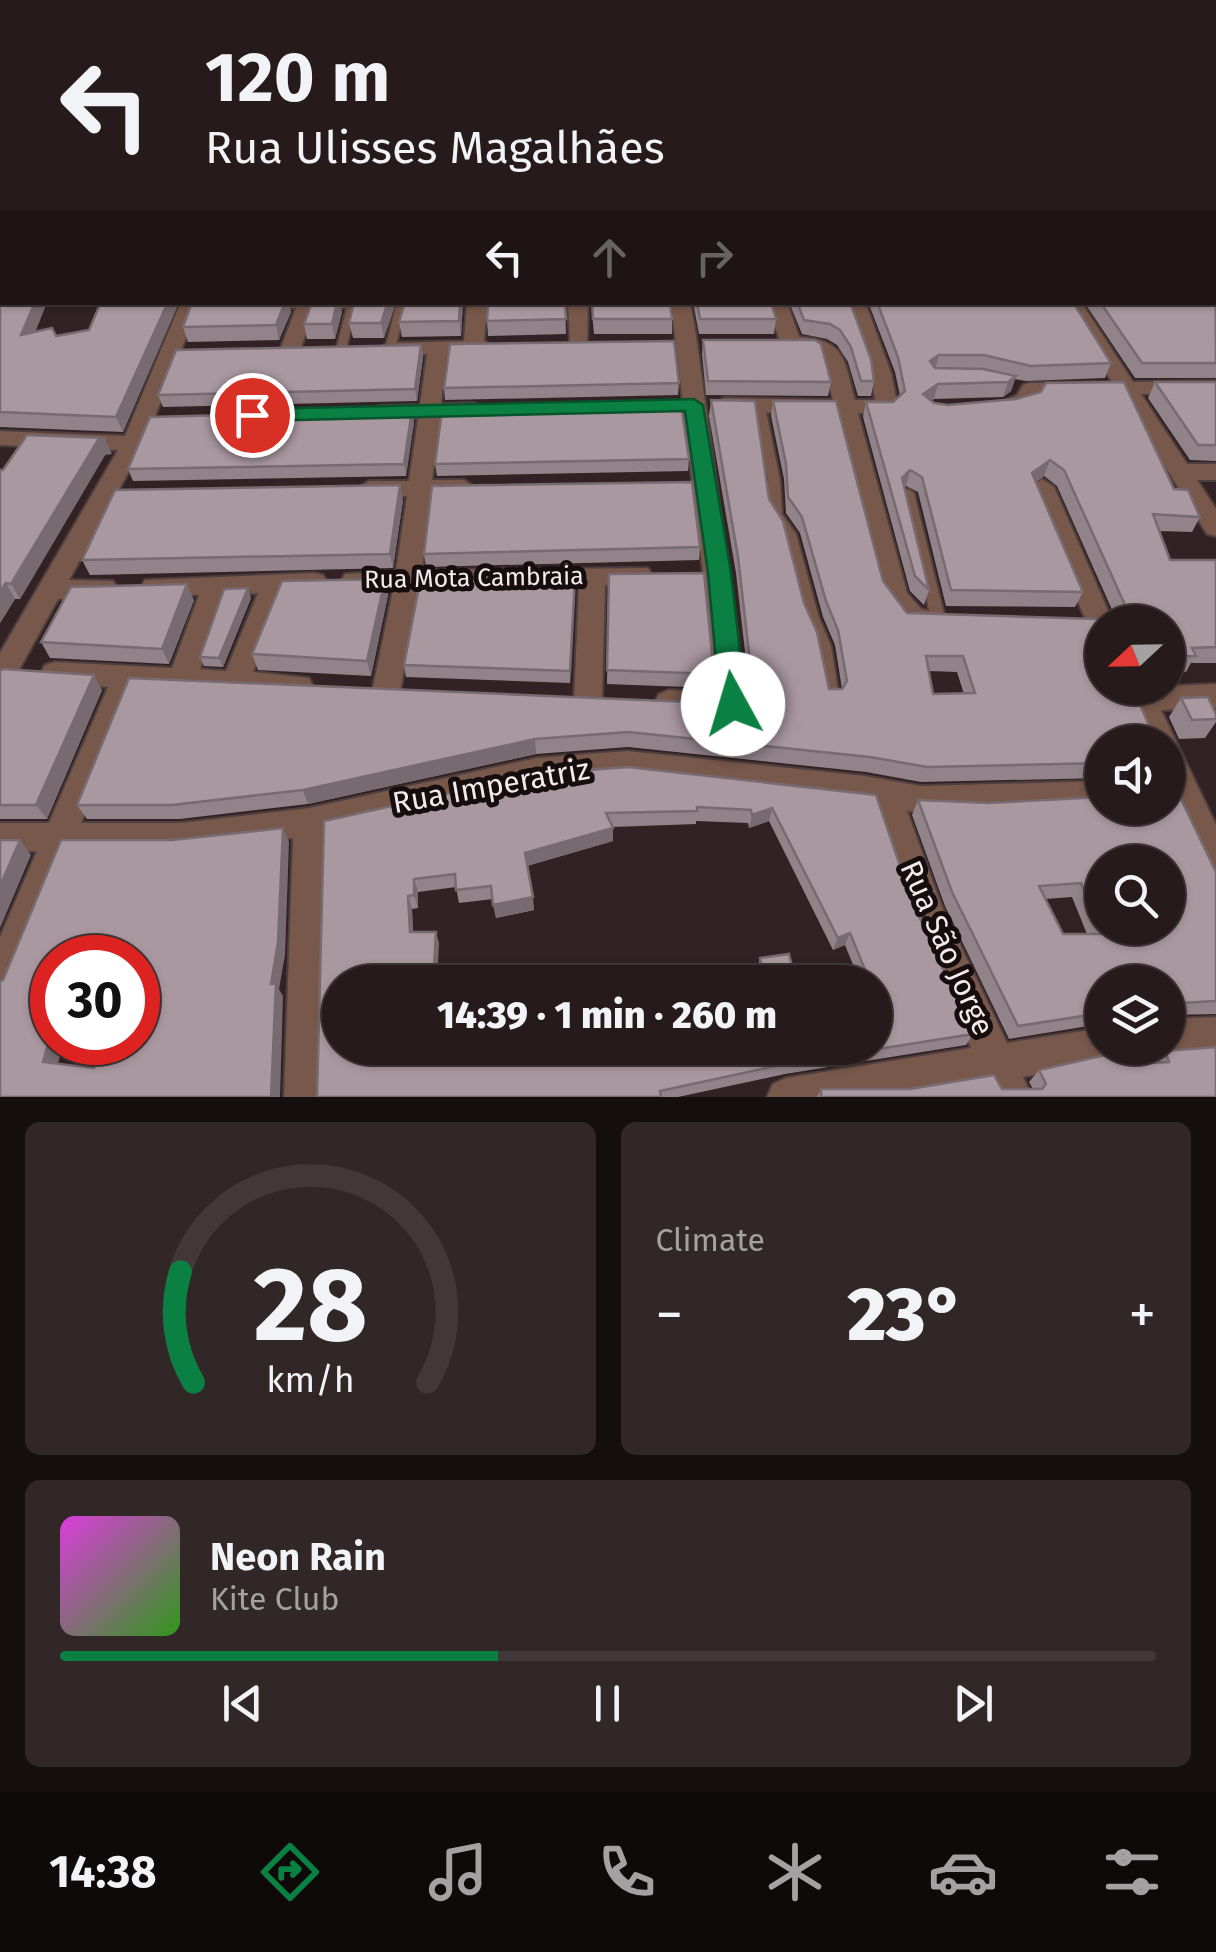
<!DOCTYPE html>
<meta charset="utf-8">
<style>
:root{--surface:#261a1a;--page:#322727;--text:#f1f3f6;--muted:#a4a1a2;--line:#423839;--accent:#0b8043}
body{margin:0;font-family:"Fira Sans",sans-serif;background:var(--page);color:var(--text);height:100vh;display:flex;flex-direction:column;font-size:38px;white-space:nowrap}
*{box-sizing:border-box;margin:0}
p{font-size:32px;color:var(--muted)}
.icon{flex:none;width:55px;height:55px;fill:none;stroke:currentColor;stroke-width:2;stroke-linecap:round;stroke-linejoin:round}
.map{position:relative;height:1097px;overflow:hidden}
.drawer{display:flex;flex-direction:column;gap:25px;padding:25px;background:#150e0e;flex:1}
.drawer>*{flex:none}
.hud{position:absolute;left:0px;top:0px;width:1218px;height:305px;box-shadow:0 2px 8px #0004,0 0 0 2px var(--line);background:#261a1a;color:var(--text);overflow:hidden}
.needle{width:65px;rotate:248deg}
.buttons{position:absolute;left:1085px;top:605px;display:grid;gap:20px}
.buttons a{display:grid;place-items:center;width:100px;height:100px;border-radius:50%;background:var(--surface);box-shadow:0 2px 8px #0004,0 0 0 2px var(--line);font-size:50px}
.speed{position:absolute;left:30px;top:935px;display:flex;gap:20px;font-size:50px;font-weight:700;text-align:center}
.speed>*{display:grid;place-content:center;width:130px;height:130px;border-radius:50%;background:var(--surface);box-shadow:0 2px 8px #0004,0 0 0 2px var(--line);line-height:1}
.speed .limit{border:15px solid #d22;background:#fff;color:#111}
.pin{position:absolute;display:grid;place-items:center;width:85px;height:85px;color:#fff;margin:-42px;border:5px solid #fff;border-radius:50%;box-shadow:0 2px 10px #0007}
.me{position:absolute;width:110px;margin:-55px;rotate:354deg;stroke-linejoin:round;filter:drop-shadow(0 0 8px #0008)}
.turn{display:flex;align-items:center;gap:35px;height:210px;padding:0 40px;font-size:45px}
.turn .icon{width:130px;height:130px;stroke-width:2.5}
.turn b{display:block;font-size:70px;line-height:85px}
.lanes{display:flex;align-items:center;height:95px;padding:0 40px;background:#0003;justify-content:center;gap:50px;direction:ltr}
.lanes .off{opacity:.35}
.big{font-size:75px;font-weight:800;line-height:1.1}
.drawer .card{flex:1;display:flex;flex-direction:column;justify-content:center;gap:15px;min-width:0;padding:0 35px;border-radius:15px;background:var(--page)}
.drawer .dial{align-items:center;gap:0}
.dial svg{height:260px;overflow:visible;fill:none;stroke:var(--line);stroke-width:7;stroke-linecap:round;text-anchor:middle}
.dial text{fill:var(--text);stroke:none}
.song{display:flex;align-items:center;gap:30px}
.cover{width:120px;height:120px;border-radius:15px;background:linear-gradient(135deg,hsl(300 70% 55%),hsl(110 70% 35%))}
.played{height:10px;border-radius:5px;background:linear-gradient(90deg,var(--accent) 40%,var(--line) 40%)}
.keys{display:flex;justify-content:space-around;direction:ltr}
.heat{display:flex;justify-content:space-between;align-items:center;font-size:55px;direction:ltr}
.drawer .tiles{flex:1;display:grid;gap:25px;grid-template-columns:1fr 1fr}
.card:last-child{grid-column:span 2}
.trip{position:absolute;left:322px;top:965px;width:570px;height:100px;border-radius:50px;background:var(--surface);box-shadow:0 2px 8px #0004,0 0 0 2px var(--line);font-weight:800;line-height:100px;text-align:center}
.tab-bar{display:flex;height:160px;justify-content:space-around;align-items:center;background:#0f0a0a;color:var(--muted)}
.tab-bar .icon{width:70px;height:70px}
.tab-bar .selected{color:var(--accent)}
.tab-bar b{font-size:45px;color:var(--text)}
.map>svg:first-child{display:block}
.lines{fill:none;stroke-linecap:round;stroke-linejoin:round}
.service-casing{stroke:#4d3e3f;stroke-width:4}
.minor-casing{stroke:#4d3e3f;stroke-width:4}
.secondary-casing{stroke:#4d3e3f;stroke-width:29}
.primary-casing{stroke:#4d3e3f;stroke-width:4}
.service{fill:#78584a;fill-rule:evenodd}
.minor{fill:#78584a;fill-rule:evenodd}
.secondary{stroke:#a6735d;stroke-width:25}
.primary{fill:#c9886c;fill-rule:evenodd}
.wall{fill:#92838a;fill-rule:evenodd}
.shaded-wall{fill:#776a71}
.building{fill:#aa98a1;stroke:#776a71;stroke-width:2.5;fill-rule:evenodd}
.route{fill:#0b8043;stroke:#07532c;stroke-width:2.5}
.labels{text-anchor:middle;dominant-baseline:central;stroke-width:10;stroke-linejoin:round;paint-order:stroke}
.street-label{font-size:25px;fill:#f5eaeb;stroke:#150d0e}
.near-street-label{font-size:30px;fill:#f5eaeb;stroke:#150d0e}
</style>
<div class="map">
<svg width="1216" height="1097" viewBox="0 0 1216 1097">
<rect width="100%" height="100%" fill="#322223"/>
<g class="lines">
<g class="service-casing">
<g id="service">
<polygon points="357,302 346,350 341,353 337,352 336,350 348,303"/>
<polygon points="397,302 407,302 395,349 390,352 385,349"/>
<polygon points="760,403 765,406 780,480 782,514 796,534 819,618 831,646 839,697 837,701 832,703 827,701 825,697 817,646 805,618 784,535 770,514 768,480 755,406"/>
<polygon points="908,489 914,493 945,618 943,622 933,622 931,618 902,493"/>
</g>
</g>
<g class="minor-casing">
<g id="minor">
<rect x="1215" y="5" width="1" height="8"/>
<rect x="1215" y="76" width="1" height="8"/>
<polygon points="181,302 200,302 144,444 69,580 113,581 117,588 113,595 58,599 10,686 0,689 0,653 118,450 0,445 0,431 125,436"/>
<polygon points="249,302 363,302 354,308 315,308 300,350 290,356 280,350 296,308 258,308"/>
<polygon points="467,302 487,302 484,341 493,347 483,353 447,354 441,404 474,403 485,410 474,417 440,418 432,480 464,480 476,488 464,496 431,496 422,570 648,568 652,575 648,582 605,585 602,700 598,708 588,712 578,708 574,700 579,586 419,589 400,692 396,700 386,703 376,700 372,692 393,590 345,588 341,581 345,574 396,571 407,496 369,497 357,489 369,481 409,481 418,418 379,420 368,413 379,406 420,405 427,354 388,355 378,349 388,343 464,341"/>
<polygon points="568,302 588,302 587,348 580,350 570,344"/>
<path d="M671,302h19l5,27 52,375 -4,8c-22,8 -62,6 -84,-2l-4,-8 4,-8 10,-4 48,2z"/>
<path d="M768,302h19l12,35c47,3 45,23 56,63h20l-4,-27 -25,-71h19l26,71 7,34 -11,7 -29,-1 49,180 14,16 13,3 4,7 -4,7h-29l-23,-30 -46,-183 -112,-1 -11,-7 11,-7 109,2c-12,-51 -3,-43 -52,-54z"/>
<polygon points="1062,302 1081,302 1133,382 1216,381 1216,393 1141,394 1187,464 1216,464 1216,480 1197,480 1216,509 1216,536 1207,534 1120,394 1038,395 1034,404 999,415 988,408 1017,395 1023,385 1030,383 1112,382"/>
<polygon points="1042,479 1054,487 1113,622 1102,622 1102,638 1092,635 1089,628 1030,487"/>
<path d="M314,573l9,2 4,7 -4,7 -39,3 -31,80 56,6 4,8 -4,8 -10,3 -164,-9 -54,135h99l129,-15 228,-50 91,-7 237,25 56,10 181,-5v26l-120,7 -75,-3 35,96 65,136 95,-15v20h18l-5,11 -92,18 9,20h-39l-6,-14 -84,14h-136l6,-13 13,-6 185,-30 -61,-136 -36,-107 -246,-28 -91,7 -212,48 -3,265h-38l9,-259 -113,13h-111l-57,140 -12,6v-60l37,-86h-37v-28h49l59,-136 -63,-6 -4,-8 4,-8 10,-3 117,6 27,-73 -54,-1 -4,-7 4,-7zM258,593l-32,78 -26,-2 26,-75z"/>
<polygon points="1216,684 1216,708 1161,710 1216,825 1216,875 1205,871 1168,788 1168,742 1147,742 1122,688"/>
<polygon points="1216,1017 1216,1053 1168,1055 1155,1050 1168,1048 1168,1019"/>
</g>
</g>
<g class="secondary-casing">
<g id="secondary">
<polyline points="126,2 128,0"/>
<polyline points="0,109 2,107"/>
</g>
</g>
<g class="primary-casing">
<g id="primary">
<polygon points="1100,0 1114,0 1115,2 1102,2"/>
<rect x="1215" y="101" width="1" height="9"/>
<polygon points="1215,131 1216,132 1216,142 1215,141"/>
</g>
</g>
<use href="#service" class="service"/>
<use href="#minor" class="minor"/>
<use href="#secondary" class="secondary"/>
<use href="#primary" class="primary"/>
</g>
<g class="wall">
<polygon points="1144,0 1216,0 1216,1 1148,2"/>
<polygon points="0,110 2,302 47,302 35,332 56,336 89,330 101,302 179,302 123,432 0,427"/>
<polygon points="1216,150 1216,378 1135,378 1084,302 1215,302"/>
<polygon points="285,302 288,302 291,312 279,340 188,342 183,327"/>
<polygon points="396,302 384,338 353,338 349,323"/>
<polygon points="463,302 461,336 402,337 399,322"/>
<polygon points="565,302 566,334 488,336 487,321"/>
<polygon points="591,302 670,302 672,319 672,334 594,334"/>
<polygon points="693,302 771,302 776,319 774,334 699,334"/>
<polygon points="789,302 850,302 874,381 871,396 858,396 848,362 837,345 827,339 802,334"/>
<polygon points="868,302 1073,302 1111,363 1105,378 1026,381 1015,379 1011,391 1003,397 934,399 932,401 1174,489 1200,517 1192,532 1159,531 1170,560 1216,560 1216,663 1191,663 1186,672 1168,672 1168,622 1107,622 1113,612 1057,486 1044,476 1036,482 1083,592 1075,607 946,606 918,492 906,486 905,487 929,590 924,605 910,591 863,417 866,402 893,402 900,396 895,372"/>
<polygon points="342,312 335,339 307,339 304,324"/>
<polygon points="703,340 831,382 828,396 706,395 702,354"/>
<polygon points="421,345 423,357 417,401 163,407 158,395"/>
<polygon points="1155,382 1216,382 1216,461 1190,460 1148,398"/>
<polygon points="679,383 678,395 445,400 444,388"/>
<path d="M711,400l58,99 35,104 25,86h13l-7,-44 -12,-28 -23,-84 -14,-20 -2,-34 -13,-63 2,-15 110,180 24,32 195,129v36l-181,4 -55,-10 -238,-25 -92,7 -228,50 -128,15h-93l-10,-14 658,-101 12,-4 3,-5 -14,-122 -27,-157zM929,671l28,1 7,22h-31z"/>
<polygon points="414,422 406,476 133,481 128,469"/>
<polygon points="112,454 105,455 20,599 15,599 0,623 0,470"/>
<polygon points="689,459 688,471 437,476 435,464"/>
<polygon points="403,500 393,568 90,575 82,560"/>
<polygon points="700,547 699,560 426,567 424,554"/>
<polygon points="609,574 714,674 713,688 607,684"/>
<polygon points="575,577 570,683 406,677 404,665"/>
<polygon points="385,579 388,595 371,676 258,670 252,654"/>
<polygon points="251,598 223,667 204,666 200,657"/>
<polygon points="194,600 169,664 50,658 41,642"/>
<polygon points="0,671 102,690 47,819 0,819"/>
<polygon points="1181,698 1216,714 1216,722 1205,738 1179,739 1169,717"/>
<path d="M876,795l36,106 61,133 -7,11 -181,29 -107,23h-361l7,-276zM696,821l52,2 1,5 20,-7 64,129 12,-5 15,37h15v66l-343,6 -57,-4 -135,-68 99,-38 -3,-12h-23l-1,-23 6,-1v-16l38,-5 3,16 34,-4 3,19 38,-8 -7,-44 86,-25 -1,-14 84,-3z"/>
<path d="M918,800l71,3 227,69v142l-45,1 -3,4v-37h-66v44l-1,-2 -92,15 -64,-133 -33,-91zM1072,897l15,37h-24l-18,-35z"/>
<polygon points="760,958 796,982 719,982 719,980 758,975 757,970"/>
<polygon points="1165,1051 1216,1097 817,1097 821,1089 1033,1089 1029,1082 1039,1070 1152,1063"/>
</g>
<g class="shaded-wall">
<polygon points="35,302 47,302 28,350 21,335"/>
<polygon points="168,302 179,302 123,432 116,417"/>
<polygon points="285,302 288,302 291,312 279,340 276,325"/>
<polygon points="337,302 340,302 342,312 335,339 332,324"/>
<polygon points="388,302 396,302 384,338 381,323"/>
<polygon points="460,302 463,302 461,336 459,321"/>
<polygon points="421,345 423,357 417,401 415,389"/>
<polygon points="939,355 935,370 930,361"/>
<polygon points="1016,376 1011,391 1003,397 1008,382"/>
<polygon points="938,384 934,399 919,409 923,394"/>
<polygon points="412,410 414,422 406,476 404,464"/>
<polygon points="105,438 112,454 105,455 20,599 11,584 98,440"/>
<polygon points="1050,460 1044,476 1027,488 1032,473"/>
<polygon points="910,470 906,486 898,494 902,478"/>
<polygon points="400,485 403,500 393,568 390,554"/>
<polygon points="575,577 575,590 570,683 570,671"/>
<polygon points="385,579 388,595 371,676 367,661"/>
<polygon points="6,583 15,599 0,623 0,592"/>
<polygon points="187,584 194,600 169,664 162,649"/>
<polygon points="248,588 251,598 223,667 219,658"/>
<polygon points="94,675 102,690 47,819 36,805"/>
<polygon points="535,739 536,754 308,804 303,790"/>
<polygon points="772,808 769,821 749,828 752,815"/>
<polygon points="283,828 289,842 285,955 279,989 283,996 280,1097 271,1097 271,984"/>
<polygon points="613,828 613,841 526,866 525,853"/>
<polygon points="20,840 31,855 0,928 0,886"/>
<polygon points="414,879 418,892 418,908 414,895"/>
<polygon points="408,896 412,909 413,945 410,932"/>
<polygon points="533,897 534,910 496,918 493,905"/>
<polygon points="436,932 439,944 437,982 433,982"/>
<polygon points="850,933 845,945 833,950 838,938"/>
<polygon points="52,1030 52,1042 64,1042 55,1074 43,1062"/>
</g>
<g class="building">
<polygon points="136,0 1079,0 1082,2 132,2"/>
<polygon points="2,109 2,302 35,302 21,335 52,328 56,336 89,330 101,302 168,302 116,417 0,412 0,110"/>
<polygon points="1215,150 1216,363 1142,363 1100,302 1215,302"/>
<polygon points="192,302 285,302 276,325 183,327"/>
<polygon points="312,302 337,302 332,324 304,324"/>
<polygon points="354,302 388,302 381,323 349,323"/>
<polygon points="405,302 460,302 459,321 399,322"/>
<polygon points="488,302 565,302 566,319 487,321"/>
<polygon points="592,302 670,302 672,319 593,319"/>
<polygon points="697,302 771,302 776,319 700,319"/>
<polygon points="797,302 850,302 871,359 874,381 861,381 851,347 840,330 830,324 804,320"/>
<polygon points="877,302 1073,302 1111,363 1031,366 984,355 939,355 930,361 935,368 983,369 1016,376 1008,382 938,384 923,394 934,403 948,405 1016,399 1041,392 1046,383 1124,382 1174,489 1188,490 1200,517 1153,514 1170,560 1216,560 1216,647 1192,648 1196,656 1168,657 1168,622 1113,622 1114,610 1123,609 1125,605 1064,470 1050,460 1032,473 1083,592 951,590 922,477 910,470 902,478 929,590 915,576 866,402 893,402 905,391 898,357"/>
<polygon points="703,340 815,340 821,344 831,382 708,381"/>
<polygon points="674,341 679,383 444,388 450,344"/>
<polygon points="421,345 415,389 158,395 176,350"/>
<polygon points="1155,382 1216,382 1216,445 1198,445"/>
<path d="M711,400l44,1 14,98 14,22 21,82 13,29 12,57h13l5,-8 -9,-51 -12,-29 -24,-84 -14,-20 -2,-33 -13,-63h63l47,180 24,32 190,6 9,3h-4v66h31l23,54h-54v21l-175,4 -57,-10 -242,-25 -93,7 -232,51 -131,15h-95l52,-127 606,26 12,-4 6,-12 -15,-131zM926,656h37l12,37 -42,1z"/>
<polygon points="681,404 689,459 435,464 442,410"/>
<polygon points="412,410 404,464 128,469 150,417"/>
<polygon points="27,435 105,438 98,440 11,584 6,583 0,592 0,470 3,470"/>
<polygon points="692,482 700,547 424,554 432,486"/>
<polygon points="400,485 390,554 82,560 115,490"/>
<polygon points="704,573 714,674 607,670 609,574"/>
<polygon points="575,577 570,671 404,665 420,581"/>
<polygon points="385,579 367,661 252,654 282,581"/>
<polygon points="187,584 162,649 41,642 71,587"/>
<polygon points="248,588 219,658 200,657 224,589"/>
<polygon points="3,669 94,675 36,805 0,805 0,671"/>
<polygon points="1208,697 1216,714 1216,719 1192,720 1181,698"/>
<path d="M628,767l248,28 36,106 61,133 -184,29 -129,28 1,6h-344l7,-276 212,-47zM697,807l54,3 1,5 20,-7 66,130 12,-5 20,49h5v66h-301l-43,6 -1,-6h-38l-21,3v-3h-131v-66h93l3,-50h-26l-2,-36 6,-1v-16l41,-5 1,16 35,-4 2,19 40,-8 -8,-44 88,-25 -7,-15 91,-2z"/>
<path d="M1168,786l11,9 37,77v129l-36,2 -4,7h-8v-28h-66v31l-84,13 -66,-134 -34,-92 71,3 113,-6v11h66zM1102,862h66v66h-66zM1081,883l22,51h-40l-24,-48z"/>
<path d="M283,828l-5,114 -7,42 5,-1 -5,114h-271v-116l3,-1 58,-140h111zM52,958h86v84h-35l-9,26 -51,-6 9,-32z"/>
<polygon points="0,840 20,840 0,886"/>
<polygon points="789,954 796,982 720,982 719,980 764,974 760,958"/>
<polygon points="659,968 661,982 617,982 617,971"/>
<polygon points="1216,1047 1216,1097 821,1097 821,1089 910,1089 994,1075 1002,1089 1042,1089 1046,1084 1039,1070 1110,1054 1125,1053 1130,1064 1169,1062 1165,1051"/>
</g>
<polygon class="route" points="694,399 703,405 731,573 746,704 742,711 733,714 724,711 720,704 708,573 685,411 252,421 242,415 252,409"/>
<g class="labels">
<g class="street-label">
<text transform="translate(474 578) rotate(-1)">Rua Mota Cambraia</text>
</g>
<g class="near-street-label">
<text transform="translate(491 786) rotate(-10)">Rua Imperatriz</text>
<text transform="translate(947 948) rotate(66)">Rua São Jorge</text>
</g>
</g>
</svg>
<div class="buttons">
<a><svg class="needle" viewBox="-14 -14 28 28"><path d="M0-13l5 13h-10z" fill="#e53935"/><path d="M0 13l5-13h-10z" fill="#a4a1a2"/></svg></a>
<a><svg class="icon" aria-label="sound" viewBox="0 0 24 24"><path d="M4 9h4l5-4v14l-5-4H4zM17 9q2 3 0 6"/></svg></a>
<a><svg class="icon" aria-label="search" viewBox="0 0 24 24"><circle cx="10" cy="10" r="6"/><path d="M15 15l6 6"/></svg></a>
<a><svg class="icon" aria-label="layers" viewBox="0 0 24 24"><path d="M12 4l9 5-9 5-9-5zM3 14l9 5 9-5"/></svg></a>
</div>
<div class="speed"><div class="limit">30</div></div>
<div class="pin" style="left:252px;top:415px;background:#d93025"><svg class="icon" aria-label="arrive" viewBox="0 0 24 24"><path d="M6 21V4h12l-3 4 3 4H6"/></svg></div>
<svg class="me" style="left:733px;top:704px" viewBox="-20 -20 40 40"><circle r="19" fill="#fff"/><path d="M0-13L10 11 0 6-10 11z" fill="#0b8043"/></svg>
<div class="trip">14:39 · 1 min · 260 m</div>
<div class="hud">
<div class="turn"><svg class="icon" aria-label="left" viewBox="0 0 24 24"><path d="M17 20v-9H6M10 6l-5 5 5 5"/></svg><div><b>120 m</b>Rua Ulisses Magalhães</div></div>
<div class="lanes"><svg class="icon" aria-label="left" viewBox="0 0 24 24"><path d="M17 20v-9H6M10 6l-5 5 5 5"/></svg><svg class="icon off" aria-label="ahead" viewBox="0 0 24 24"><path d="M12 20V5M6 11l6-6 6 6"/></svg><svg class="icon off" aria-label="right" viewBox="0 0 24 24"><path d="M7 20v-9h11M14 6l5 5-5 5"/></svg></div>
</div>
</div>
<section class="drawer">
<div class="tiles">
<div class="card dial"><svg viewBox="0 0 100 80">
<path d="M14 69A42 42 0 1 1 86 69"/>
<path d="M14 69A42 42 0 0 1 10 35" stroke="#0b8043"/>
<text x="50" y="56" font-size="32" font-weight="700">28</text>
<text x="50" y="72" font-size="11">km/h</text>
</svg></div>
<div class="card"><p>Climate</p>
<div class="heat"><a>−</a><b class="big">23°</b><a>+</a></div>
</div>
<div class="card">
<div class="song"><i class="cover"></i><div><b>Neon Rain</b><p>Kite Club</p></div></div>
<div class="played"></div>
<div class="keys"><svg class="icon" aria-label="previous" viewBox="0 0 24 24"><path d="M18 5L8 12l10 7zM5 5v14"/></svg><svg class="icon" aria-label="pause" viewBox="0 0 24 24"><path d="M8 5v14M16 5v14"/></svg><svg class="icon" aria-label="next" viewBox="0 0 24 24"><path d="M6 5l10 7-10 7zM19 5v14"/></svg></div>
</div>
</div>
</section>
<nav class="tab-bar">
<b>14:38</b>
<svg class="icon selected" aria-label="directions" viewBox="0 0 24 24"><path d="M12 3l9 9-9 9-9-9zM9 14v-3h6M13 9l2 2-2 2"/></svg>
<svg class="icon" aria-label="music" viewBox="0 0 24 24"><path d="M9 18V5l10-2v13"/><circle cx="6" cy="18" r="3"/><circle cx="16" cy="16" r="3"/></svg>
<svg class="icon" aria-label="phone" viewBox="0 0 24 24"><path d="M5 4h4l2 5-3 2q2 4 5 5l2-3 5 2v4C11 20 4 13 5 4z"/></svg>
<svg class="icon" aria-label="climate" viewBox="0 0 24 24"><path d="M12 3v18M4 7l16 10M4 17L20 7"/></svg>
<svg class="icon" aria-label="car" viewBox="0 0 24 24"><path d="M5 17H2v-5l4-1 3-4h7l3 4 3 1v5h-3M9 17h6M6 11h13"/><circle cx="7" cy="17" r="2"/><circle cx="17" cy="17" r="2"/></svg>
<svg class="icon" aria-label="filters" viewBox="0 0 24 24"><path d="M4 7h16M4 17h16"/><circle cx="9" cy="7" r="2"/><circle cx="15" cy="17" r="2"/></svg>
</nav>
